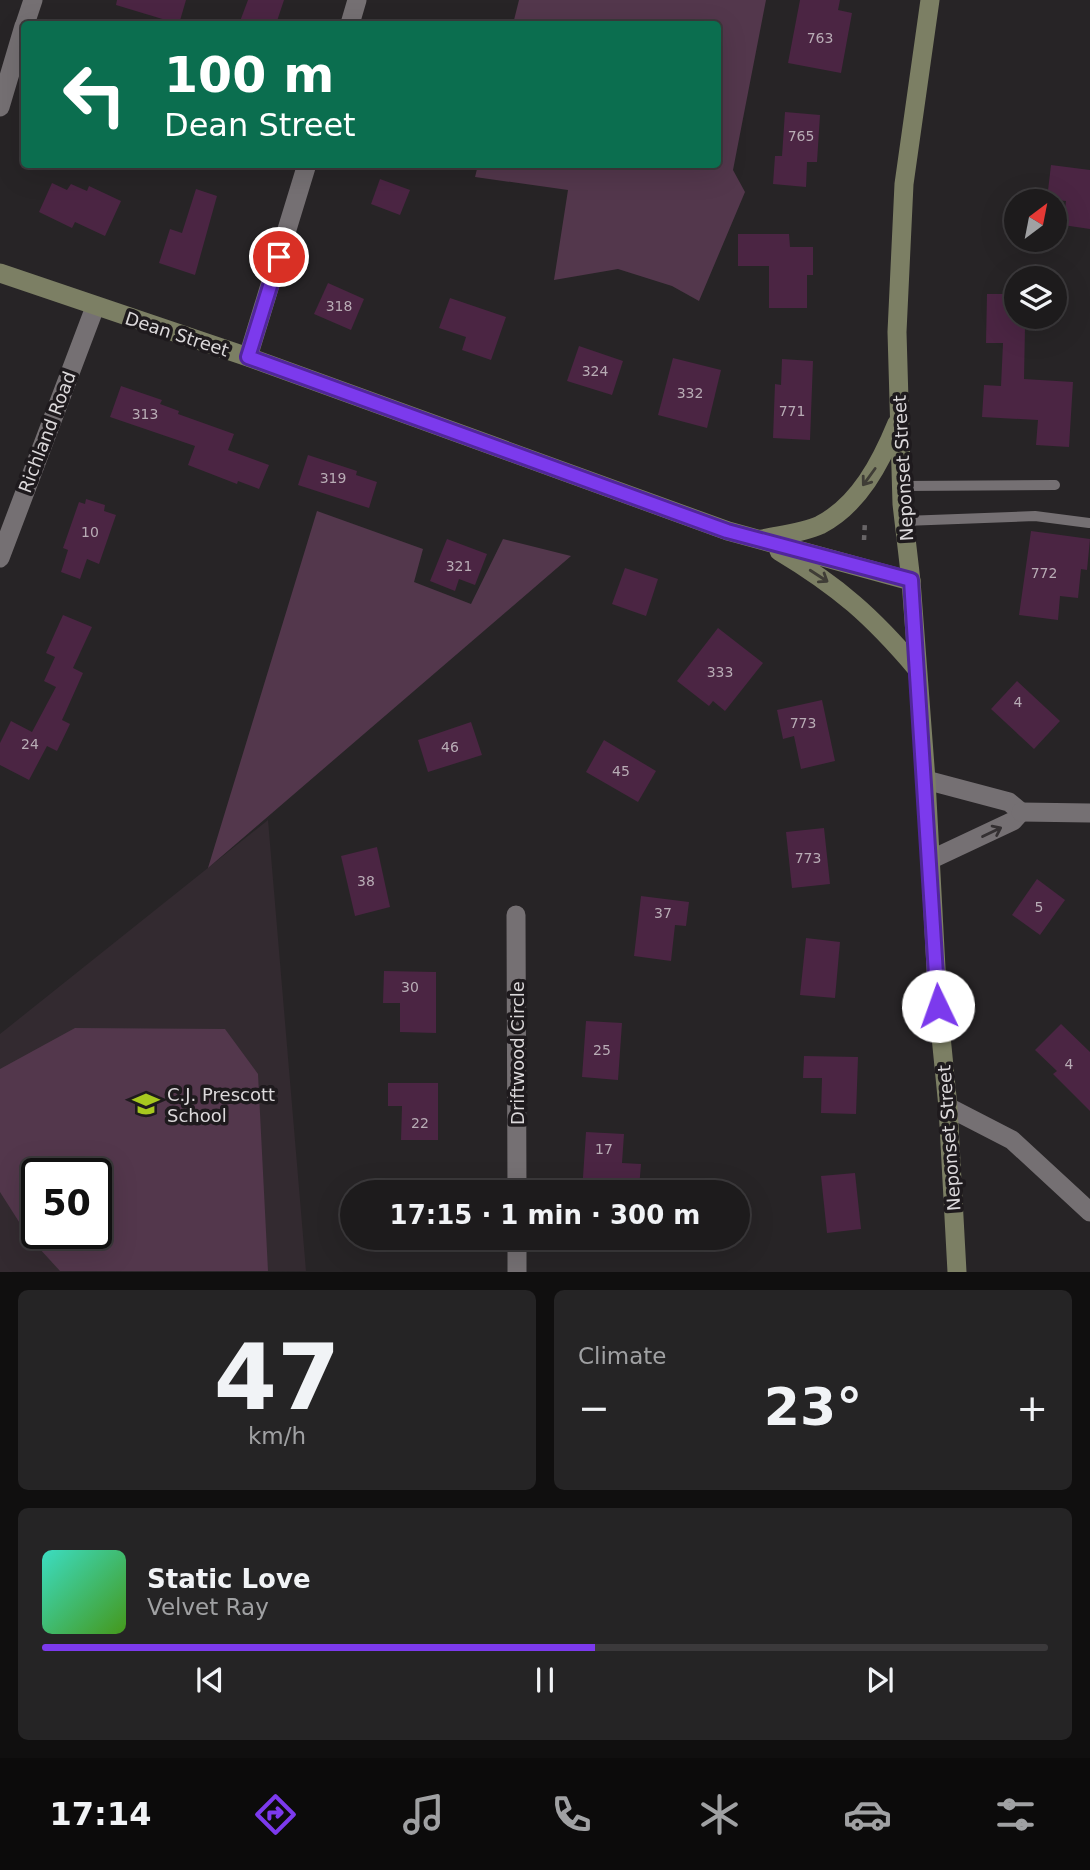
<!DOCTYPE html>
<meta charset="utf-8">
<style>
:root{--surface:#1d1b1c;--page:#252425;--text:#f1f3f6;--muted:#a0a1a3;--line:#3b393b;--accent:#7c3aed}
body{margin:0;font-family:"DejaVu Sans",sans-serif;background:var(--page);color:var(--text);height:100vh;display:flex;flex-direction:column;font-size:26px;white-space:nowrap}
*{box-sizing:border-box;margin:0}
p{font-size:23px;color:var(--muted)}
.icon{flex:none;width:38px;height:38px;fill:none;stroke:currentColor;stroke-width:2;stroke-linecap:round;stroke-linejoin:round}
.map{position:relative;height:1272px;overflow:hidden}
.drawer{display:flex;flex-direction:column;gap:18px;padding:18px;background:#100f0f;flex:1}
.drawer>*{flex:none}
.banner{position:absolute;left:21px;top:21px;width:700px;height:147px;border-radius:7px;box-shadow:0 7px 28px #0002,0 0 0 2px var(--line);background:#0b6e4f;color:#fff;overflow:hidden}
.needle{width:46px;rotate:32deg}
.fabs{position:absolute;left:1004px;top:189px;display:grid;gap:14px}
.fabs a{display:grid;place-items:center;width:63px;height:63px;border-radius:50%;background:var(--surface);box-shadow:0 7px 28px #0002,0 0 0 2px var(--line);font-size:35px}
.speed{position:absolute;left:21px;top:1158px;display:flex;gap:14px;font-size:35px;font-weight:700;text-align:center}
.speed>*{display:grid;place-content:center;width:91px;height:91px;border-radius:50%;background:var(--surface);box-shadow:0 7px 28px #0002,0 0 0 2px var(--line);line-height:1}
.speed .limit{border:4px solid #111;border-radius:10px;background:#fff;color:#111}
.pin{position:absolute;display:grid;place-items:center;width:60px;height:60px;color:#fff;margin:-30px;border:4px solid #fff;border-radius:50%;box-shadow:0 2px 7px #0007}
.me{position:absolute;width:77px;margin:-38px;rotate:357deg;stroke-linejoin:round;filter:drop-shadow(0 0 5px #0008)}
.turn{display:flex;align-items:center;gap:24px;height:147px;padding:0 28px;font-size:32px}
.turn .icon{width:91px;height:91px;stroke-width:2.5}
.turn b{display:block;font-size:49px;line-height:60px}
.big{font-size:52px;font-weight:800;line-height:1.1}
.drawer .widget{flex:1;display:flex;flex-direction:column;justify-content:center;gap:10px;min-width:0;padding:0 24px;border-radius:10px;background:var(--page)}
.drawer .dial{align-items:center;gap:0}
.dial b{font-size:91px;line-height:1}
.song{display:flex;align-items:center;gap:21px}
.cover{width:84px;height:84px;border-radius:10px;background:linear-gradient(135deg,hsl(170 70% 55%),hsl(100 70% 35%))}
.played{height:7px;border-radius:4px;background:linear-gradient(90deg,var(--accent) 55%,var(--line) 55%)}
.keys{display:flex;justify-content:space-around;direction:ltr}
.heat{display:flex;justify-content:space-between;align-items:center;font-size:38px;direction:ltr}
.drawer .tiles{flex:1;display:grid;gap:18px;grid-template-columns:1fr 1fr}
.widget:last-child{grid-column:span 2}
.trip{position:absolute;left:340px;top:1180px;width:410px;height:70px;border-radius:35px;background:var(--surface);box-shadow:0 7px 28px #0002,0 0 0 2px var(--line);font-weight:800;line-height:70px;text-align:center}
.tabs{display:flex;height:112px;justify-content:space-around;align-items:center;background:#0c0b0b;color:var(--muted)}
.tabs .icon{width:49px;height:49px}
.tabs .selected{color:var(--accent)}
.tabs b{font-size:32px;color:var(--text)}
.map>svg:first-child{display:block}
.built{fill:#332a30;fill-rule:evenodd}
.green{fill:#53374c;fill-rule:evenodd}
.building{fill:#4b2543}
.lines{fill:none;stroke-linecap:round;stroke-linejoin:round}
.path{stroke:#686567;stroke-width:4.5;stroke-dasharray:5 5;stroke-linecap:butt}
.service{stroke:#757073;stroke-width:10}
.minor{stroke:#757073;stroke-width:19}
.secondary{stroke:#7c7f64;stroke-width:19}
.oneway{stroke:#3f3d36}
.oneway2{stroke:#343032}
.route-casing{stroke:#51269a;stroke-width:18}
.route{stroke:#7c3aed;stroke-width:12}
.labels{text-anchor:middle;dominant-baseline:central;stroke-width:7;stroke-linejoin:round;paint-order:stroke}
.number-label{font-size:14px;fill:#b8acb5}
.street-label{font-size:18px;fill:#dcd9db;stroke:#1e1a1d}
.poi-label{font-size:18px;fill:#dcd9db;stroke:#1e1a1d;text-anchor:start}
</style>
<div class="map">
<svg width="1090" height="1272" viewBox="0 0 1090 1272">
<rect width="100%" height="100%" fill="#272426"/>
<path class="built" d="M268,820l38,451 -306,1v-238zM37,1174h59v60h-59z"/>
<g class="green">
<polygon points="519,0 766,0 733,170 745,192 699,301 672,286 618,269 554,280 568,190 475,177 478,165 718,164 718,24 513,24"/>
<polygon points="317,511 423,549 414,582 471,604 503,539 571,556 208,868"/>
<path d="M75,1028l150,1 33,45 10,197h-208l-32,-35 -28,-44v-123zM37,1174h59v60h-59z"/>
</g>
<g class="building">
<polygon points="117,0 186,0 179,24 116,5"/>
<polygon points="248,0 284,0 276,24 239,24"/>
<polygon points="800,0 840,0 838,10 852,13 841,73 788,63"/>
<polygon points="785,112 820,115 817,162 807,162 806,187 773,184 775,156 782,156"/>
<polygon points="1051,165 1090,170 1090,229 1063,225 1066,201 1047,199"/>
<polygon points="380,179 410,190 400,215 371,204"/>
<polygon points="52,183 67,190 71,184 87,191 89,186 121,201 105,236 75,222 72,228 39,212"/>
<polygon points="196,189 217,196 195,275 159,263 170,229 182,233"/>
<polygon points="738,234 789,234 790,247 813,247 813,275 807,275 807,308 769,308 769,266 738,266"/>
<polygon points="328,283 364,299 351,330 314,314"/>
<polygon points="987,294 1017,294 1017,317 1020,317 1020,326 1025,326 1024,379 1073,382 1069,447 1036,445 1038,420 982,417 984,385 1001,386 1003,343 986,343"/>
<polygon points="450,298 506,317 491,360 462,350 466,337 439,328"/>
<polygon points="579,346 623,361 612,395 567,381"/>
<polygon points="673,358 721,370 707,428 658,415"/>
<polygon points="782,359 813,361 810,440 773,438 775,384 781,385"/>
<polygon points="121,386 162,400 160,404 179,411 178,414 234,434 228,450 269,465 259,489 238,481 237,484 188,465 195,446 110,417"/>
<polygon points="308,455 357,471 356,475 377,482 369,508 298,485"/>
<polygon points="86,499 105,505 104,511 116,515 99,564 87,559 80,579 61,572 68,550 63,548 79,502 85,504"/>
<polygon points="1031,531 1090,539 1087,570 1081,569 1078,598 1060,596 1058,620 1019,615"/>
<polygon points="447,539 487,554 475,585 459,579 455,591 430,581"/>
<polygon points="625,568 658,579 646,616 612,604"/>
<polygon points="63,615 92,627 73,668 83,673 62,720 70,724 57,751 47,746 29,780 0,765 0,743 11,721 32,732 56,687 44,681 55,657 46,653"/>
<polygon points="718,628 763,663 725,711 713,701 709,706 677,681"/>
<polygon points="1017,681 1060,721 1034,749 991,709"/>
<polygon points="822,700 835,761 801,769 794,736 783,739 777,710"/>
<polygon points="471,722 482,755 428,772 418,740"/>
<polygon points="604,740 656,771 638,802 586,772"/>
<polygon points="824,828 830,884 792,888 786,832"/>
<polygon points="377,847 390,907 355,916 341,856"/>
<polygon points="1037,879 1065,900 1040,935 1012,915"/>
<polygon points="641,896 689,902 686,926 675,925 671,961 634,956"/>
<polygon points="806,938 840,942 835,998 800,995"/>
<polygon points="384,971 436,972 436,1033 400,1032 400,1003 383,1003"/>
<polygon points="586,1021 622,1023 618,1080 582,1077"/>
<polygon points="1061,1024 1090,1052 1090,1111 1053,1074 1057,1071 1035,1050"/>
<polygon points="804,1056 858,1057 856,1114 821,1113 822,1078 803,1078"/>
<polygon points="388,1083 438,1083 438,1140 401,1140 402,1106 388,1106"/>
<polygon points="586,1132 624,1134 622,1163 641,1164 639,1188 619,1187 618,1192 582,1192"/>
<polygon points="855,1173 861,1229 827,1233 821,1176"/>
</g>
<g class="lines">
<polyline class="path" points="864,540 865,521"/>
<g class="service">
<polyline points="902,486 1055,485"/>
<polyline points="904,521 1035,516 1089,523"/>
</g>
<g class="minor">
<polyline points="25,24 33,0"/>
<polyline points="350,24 357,0"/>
<polyline points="0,107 24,26"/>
<polyline points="248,357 307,164"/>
<polyline points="0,558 95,307"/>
<polyline points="926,780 1009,802 1021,812 1013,821 930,860"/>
<polyline points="1021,812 1090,813"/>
<polyline points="516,915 517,1192"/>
<polyline points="948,1107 1012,1140 1090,1212"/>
<polyline points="517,1237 517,1272"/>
</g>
<g class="secondary">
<polyline points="930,0 904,184 897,332 902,504 911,581 926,780 938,1006 948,1107 957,1272"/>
<polyline points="0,273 248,357 728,531 911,581"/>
<path d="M762,539c18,-4 41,-6 58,-14 39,-20 61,-63 77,-102"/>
<path d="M779,551c60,36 93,65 138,118"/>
</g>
</g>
<defs><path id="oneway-shaft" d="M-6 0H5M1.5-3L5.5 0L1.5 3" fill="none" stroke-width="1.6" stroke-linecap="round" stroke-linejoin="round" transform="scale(1.75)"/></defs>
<g class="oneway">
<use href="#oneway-shaft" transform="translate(869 477) rotate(126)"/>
<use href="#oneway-shaft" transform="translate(819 576) rotate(33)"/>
</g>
<use class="oneway2" href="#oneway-shaft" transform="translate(992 832) rotate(-26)"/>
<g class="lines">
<g class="route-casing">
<polyline id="route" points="279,257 248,357 727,531 911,580 938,1006"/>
</g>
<use href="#route" class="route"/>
</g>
<defs>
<g id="school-bare" transform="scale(2.1)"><path d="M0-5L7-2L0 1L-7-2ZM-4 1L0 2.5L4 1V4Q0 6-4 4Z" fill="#a7c81f" stroke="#1e1a1d" stroke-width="2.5" paint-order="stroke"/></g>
</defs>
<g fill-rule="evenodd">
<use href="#school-bare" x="146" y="1104"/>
</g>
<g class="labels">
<g class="number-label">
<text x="820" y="38">763</text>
<text x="801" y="136">765</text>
<text x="339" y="306">318</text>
<text x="595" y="371">324</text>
<text x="690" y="393">332</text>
<text x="792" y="411">771</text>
<text x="145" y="414">313</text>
<text x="333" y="478">319</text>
<text x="90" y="532">10</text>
<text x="459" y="566">321</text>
<text x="1044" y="573">772</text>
<text x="720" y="672">333</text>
<text x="1018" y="702">4</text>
<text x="803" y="723">773</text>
<text x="30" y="744">24</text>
<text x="450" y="747">46</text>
<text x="621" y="771">45</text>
<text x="808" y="858">773</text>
<text x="366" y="881">38</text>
<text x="1039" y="907">5</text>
<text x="663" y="913">37</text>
<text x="410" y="987">30</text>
<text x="602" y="1050">25</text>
<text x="1069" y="1064">4</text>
<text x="420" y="1123">22</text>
<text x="604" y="1149">17</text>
</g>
<g class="street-label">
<text transform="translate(177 334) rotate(18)">Dean Street</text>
<text transform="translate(47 432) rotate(-69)">Richland Road</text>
<text transform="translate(903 468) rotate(-93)">Neponset Street</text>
<text transform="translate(517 1053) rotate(-90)">Driftwood Circle</text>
<text transform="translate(949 1138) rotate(-94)">Neponset Street</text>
</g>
<g class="poi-label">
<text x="167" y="1094">C.J. Prescott<tspan x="167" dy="21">School</tspan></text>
</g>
</g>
</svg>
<div class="fabs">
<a><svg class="needle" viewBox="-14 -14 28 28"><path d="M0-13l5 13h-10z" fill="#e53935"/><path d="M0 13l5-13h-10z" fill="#a0a1a3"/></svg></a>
<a><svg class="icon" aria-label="layers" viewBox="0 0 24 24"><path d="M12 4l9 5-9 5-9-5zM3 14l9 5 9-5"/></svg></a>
</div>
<div class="speed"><div class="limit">50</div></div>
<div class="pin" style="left:279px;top:257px;background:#d93025"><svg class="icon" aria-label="arrive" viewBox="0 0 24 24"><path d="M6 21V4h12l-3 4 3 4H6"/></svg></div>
<svg class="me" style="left:938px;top:1006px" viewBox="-20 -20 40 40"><circle r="19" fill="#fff"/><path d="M0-13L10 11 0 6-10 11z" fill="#7c3aed"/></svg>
<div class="trip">17:15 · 1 min · 300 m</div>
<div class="banner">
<div class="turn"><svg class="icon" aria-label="left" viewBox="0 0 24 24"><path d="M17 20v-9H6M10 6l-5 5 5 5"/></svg><div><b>100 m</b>Dean Street</div></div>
</div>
</div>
<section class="drawer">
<div class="tiles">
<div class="widget dial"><b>47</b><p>km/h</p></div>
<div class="widget"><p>Climate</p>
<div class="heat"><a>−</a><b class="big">23°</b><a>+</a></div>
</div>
<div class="widget">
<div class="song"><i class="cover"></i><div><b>Static Love</b><p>Velvet Ray</p></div></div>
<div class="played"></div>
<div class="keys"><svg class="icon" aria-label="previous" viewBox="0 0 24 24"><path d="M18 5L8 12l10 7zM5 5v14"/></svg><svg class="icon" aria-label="pause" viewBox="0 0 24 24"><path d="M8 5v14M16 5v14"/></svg><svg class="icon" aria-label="next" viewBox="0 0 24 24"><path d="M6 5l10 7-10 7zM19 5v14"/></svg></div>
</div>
</div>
</section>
<nav class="tabs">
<b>17:14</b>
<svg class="icon selected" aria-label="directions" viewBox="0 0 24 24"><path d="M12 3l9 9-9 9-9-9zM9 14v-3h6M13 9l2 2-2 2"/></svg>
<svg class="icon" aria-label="music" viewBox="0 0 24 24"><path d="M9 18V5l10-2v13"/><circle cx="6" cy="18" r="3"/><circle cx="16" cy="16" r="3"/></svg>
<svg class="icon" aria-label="phone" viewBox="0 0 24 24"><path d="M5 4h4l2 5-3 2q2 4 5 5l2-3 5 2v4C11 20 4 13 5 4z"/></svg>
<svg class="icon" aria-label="climate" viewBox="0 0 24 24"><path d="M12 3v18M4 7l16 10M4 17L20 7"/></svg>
<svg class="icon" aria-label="car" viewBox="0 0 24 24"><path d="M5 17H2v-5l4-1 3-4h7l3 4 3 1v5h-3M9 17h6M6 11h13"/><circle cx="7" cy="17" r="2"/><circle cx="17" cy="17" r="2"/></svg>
<svg class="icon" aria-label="filters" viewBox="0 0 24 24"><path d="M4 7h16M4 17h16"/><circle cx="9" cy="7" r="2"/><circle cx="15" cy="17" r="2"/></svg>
</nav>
